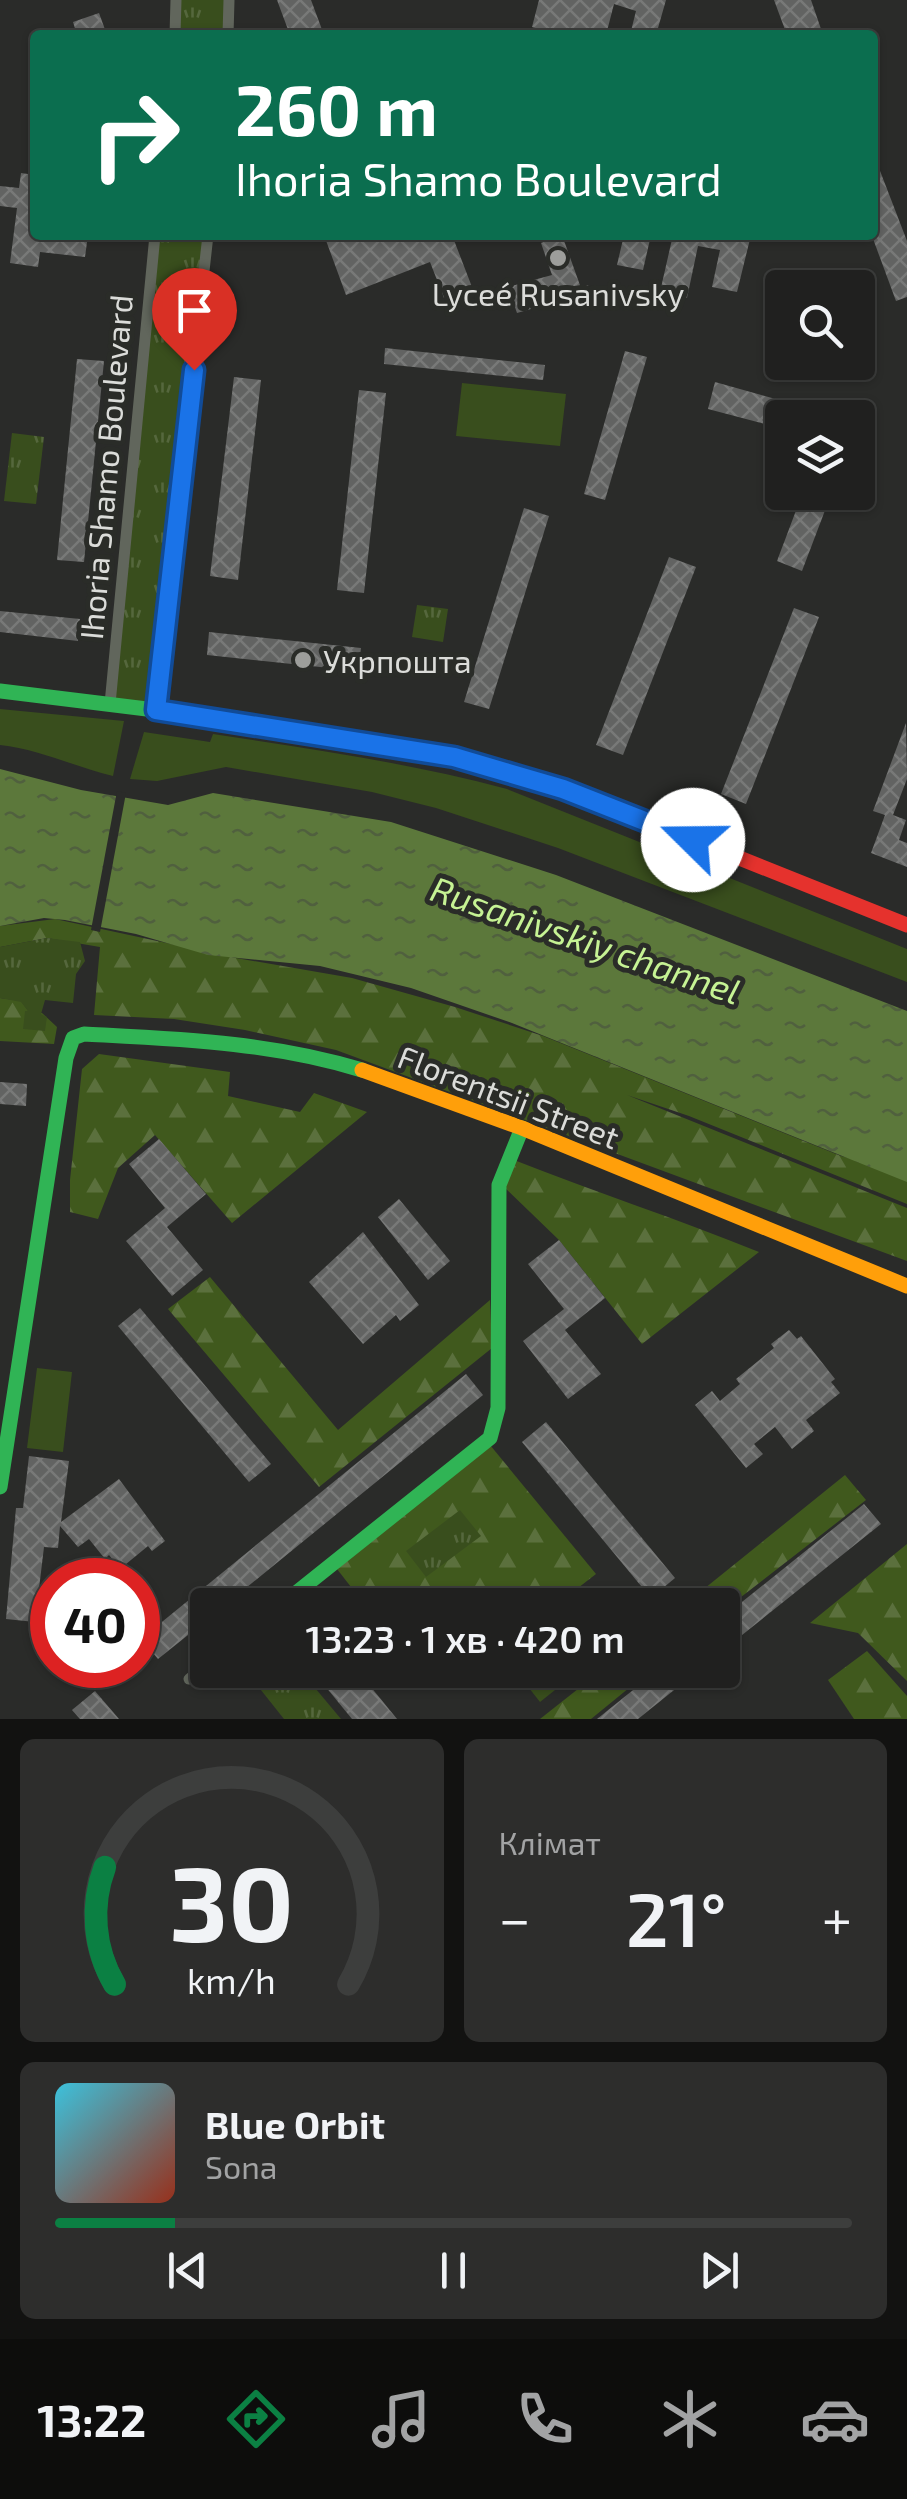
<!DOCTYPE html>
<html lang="uk">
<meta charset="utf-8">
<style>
:root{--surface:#20201f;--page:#2d2d2c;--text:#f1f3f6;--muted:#a2a3a4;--line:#3d3e3d;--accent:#0b8043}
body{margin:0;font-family:"Exo 2",sans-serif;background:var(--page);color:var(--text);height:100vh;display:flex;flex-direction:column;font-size:38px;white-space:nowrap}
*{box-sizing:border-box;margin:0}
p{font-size:32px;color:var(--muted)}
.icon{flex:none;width:55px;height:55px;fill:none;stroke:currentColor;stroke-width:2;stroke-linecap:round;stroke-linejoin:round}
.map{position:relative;height:1719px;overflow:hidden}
.details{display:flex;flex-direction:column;gap:20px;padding:20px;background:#121211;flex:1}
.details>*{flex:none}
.guide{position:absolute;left:30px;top:30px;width:848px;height:210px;border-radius:10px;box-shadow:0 2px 8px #0004,0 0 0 2px var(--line);background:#0b6e4f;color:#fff;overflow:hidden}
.controls{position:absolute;left:765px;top:270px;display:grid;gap:20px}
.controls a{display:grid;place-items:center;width:110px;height:110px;border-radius:10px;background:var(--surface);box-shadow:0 2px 8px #0004,0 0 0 2px var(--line);font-size:50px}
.speed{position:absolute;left:30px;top:1558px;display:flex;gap:20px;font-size:50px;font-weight:700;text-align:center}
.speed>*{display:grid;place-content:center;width:130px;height:130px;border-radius:50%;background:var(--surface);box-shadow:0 2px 8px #0004,0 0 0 2px var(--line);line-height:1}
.speed .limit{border:15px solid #d22;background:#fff;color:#111}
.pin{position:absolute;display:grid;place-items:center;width:85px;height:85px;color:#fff;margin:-102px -42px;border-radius:50% 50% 50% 0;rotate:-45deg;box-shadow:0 0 10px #0007}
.pin .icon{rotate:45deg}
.me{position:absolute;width:110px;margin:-55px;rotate:292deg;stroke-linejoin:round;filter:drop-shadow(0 0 8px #0008)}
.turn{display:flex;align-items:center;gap:35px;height:210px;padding:0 40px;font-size:45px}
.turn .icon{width:130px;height:130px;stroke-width:2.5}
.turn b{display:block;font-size:70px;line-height:85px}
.big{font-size:75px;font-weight:600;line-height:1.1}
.details .widget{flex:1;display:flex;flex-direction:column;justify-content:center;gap:15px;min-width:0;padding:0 35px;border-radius:15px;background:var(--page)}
.details .dial{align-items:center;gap:0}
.dial svg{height:260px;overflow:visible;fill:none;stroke:var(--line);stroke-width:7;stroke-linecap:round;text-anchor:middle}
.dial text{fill:var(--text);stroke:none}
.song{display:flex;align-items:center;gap:30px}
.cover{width:120px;height:120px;border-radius:15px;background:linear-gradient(135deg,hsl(190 70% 55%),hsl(10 70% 35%))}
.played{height:10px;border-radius:5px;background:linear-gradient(90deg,var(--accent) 15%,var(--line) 15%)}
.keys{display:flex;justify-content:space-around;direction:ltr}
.heat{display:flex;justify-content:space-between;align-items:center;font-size:55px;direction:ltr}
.details .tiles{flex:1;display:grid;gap:20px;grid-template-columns:1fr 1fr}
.widget:last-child{grid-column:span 2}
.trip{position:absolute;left:190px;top:1588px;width:550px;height:100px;border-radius:10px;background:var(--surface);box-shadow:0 2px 8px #0004,0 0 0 2px var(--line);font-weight:600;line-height:100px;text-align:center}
.tabs{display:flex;height:160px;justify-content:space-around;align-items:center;background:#0d0d0c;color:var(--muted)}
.tabs .icon{width:70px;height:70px}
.tabs .selected{color:var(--accent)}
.tabs b{font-size:45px;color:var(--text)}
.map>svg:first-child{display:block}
.grass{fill:#394e1d}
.forest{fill:url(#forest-firs)}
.park{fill:url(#park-tufts)}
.water{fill:url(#water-ripples)}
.pier{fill:#2a2b29}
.building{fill:url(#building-cross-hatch)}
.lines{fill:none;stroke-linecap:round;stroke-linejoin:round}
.street{stroke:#61665c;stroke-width:11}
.fast{stroke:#30b455;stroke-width:15}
.slow{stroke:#ff9f0a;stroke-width:15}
.jam{stroke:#e5322d;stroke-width:15}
.route-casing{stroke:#114b97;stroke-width:25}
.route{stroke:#1a73e8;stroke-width:18}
.poi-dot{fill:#9d9e9b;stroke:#2a2c28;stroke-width:4}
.labels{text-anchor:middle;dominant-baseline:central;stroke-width:10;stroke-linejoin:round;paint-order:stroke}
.poi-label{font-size:32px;fill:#dbdcd9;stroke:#2a2c28}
.street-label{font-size:32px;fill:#dbdcd9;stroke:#2a2c28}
.water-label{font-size:35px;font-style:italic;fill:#c6f394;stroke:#2a2c28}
</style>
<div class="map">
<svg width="907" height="1719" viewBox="0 0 907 1719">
<defs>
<pattern id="forest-firs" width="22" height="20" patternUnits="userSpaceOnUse" patternTransform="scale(2.5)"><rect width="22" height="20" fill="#40591d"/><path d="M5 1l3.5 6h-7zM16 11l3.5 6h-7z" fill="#5b703d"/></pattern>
<pattern id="park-tufts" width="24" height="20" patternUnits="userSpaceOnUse" patternTransform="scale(2.5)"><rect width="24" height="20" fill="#394e1d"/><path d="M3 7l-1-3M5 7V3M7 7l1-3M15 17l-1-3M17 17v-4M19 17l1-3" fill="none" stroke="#55673d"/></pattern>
<pattern id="water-ripples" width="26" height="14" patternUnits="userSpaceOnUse" patternTransform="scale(2.5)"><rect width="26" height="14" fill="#5c783b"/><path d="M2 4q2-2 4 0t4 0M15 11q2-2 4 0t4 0" fill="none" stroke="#50603e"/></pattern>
<pattern id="building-cross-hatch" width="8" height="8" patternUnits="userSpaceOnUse" patternTransform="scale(2.5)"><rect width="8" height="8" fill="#626362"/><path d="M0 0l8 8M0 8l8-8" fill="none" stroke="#787978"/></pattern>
</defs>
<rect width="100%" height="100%" fill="#2a2b29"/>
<g class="grass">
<polygon points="462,383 566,394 560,446 456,436"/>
<path d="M0,709l124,12 -11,55c-38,-9 -74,-27 -113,-31z"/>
<path d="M144,732l66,10 3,-8c99,15 197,29 294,55l400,160v33l-349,-134 -122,-40 -64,-16 -146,-25 -69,14 -27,-2z"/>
<polygon points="37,1368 72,1372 63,1452 27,1448"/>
<polygon points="523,1670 580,1670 540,1702 518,1674"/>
</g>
<g class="forest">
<polygon points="55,919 236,958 352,978 455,1007 543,1036 841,1156 907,1174 907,1204 689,1116 627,1095 907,1208 907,1261 336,1050 245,1030 174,1019 94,1015 100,947 47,938 0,947 0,926"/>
<polygon points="0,998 21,1001 29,1012 42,1013 57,1027 54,1044 0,1041"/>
<polygon points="99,1054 230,1072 228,1096 300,1112 314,1093 367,1112 232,1223 155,1135 118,1168 98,1219 70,1212 70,1180 82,1069"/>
<path d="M514,1160c81,32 164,59 245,92l-117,92 -83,-104 -55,-53z"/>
<polygon points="210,1277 338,1430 490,1300 492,1348 319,1487 168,1309"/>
<polygon points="490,1445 596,1574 556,1605 365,1605 337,1569"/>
<polygon points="845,1475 866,1500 723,1611 722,1605 684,1605"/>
<polygon points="907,1544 907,1681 858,1633 810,1623"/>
<polygon points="867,1651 907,1696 907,1719 854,1719 828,1680"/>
<polygon points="602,1670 651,1670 591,1719 540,1719"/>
</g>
<g class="park">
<polygon points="176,0 229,0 228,35 175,35"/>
<polygon points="155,235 208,235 155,710 110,704"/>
<polygon points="12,433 44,437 36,504 4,501"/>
<polygon points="417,605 448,609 443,642 412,637"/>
<polygon points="47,938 80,942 85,961 76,974 73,1003 45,1000 41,1014 47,1017 45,1031 23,1029 25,1011 28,1011 21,1002 0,998 0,947"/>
<polygon points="460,1510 481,1536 426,1577 406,1551"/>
<polygon points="245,1670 300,1670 341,1719 284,1719"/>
</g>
<polygon class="water" points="0,769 81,790 168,805 213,793 391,822 556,875 907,1011 907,1182 512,1023 411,988 320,966 208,955 136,934 65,920 44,918 0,926"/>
<polygon class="pier" points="117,791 126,793 100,932 91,930"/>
<g class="building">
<polygon points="277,0 311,0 324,35 290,35"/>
<polygon points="539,0 666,0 656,35 630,35 636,11 614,4 606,35 560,35 532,27"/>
<polygon points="774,0 811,0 822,32 787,35"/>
<polygon points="99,13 107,35 77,35 73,22"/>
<polygon points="872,150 907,241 907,297 896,301 872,236"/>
<polygon points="21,173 35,175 35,235 88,235 85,257 40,252 38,267 10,263 17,208 0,206 0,186 19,188"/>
<polygon points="324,235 357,235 359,240 372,235 452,235 472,287 444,298 430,262 346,295"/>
<polygon points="562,235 581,288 588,285 593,300 566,309 562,300 517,313 508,287 552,275 541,243"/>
<polygon points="624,235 651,235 643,270 617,265"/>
<polygon points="673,235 751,235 737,292 712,287 720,250 698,246 687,298 660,292"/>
<polygon points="385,348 545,365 543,380 384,364"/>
<polygon points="625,351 647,357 605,500 584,494"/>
<polygon points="77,359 104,361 84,562 57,560"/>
<polygon points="234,377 261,380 238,580 210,576"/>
<polygon points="715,382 783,401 776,427 708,409"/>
<polygon points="359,390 386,393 364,593 337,590"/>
<polygon points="803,492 832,492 802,571 777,561"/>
<polygon points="524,508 549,516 489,709 464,702"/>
<polygon points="669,557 696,567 623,755 596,745"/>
<polygon points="794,608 819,617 746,804 721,794"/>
<polygon points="0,611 80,619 78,641 0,632"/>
<polygon points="209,632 361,648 358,671 207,655"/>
<polygon points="906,723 907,779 893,815 906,820 899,840 907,843 907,867 871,853 885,815 873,811"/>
<polygon points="0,1082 27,1084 26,1106 0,1104"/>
<polygon points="159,1139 206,1194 167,1227 203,1270 172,1296 126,1241 165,1208 129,1164"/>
<polygon points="399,1199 450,1261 428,1280 378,1217"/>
<polygon points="363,1232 419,1305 400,1321 396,1315 363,1344 309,1282"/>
<polygon points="559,1240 605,1298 565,1330 601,1374 568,1399 523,1341 564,1309 528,1264"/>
<polygon points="140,1308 271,1464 249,1482 118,1326"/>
<polygon points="789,1330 797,1339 801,1336 835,1379 831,1382 840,1393 806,1420 814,1431 792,1449 775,1427 754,1444 763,1454 746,1468 695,1405 712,1391 720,1401 740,1384 736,1379 774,1348 771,1344"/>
<polygon points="466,1374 483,1395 225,1605 208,1605 208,1619 158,1659 141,1639"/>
<polygon points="546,1422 675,1578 651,1598 522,1442"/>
<polygon points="29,1456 69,1461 61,1522 119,1479 165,1541 152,1551 148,1546 120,1569 109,1555 105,1559 89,1539 78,1547 60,1526 58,1548 44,1547 35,1622 6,1619 16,1508 23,1508"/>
<polygon points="864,1504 881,1524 722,1651 722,1618"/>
<polygon points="312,1670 357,1670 397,1719 352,1719"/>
<polygon points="658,1670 699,1670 638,1719 597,1719"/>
<polygon points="95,1691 119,1719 80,1719 72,1710"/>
</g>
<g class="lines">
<g class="street">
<polyline points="175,35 176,0"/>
<polyline points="228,35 229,0"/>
<polyline points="110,704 155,235"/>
<polyline points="155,710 208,235"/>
<polyline points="189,1679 208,1664"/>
</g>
<g class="fast">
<polyline points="0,691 155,710 453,757 600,802 662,827"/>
<path d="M0,1487l66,-429 7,-20 11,-4c94,5 187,8 278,36"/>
<polyline points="281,1605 490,1438 498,1408 499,1185 522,1128"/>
</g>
<polyline class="slow" points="362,1070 522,1128 907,1286"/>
<polyline class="jam" points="662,827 907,925"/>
</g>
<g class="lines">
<g class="route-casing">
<polyline id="route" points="194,370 156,710 454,757 563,789 693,840"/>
</g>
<use href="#route" class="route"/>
</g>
<g class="poi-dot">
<circle cx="558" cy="258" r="10"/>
<circle cx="303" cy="660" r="10"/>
</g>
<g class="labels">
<g class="poi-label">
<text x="558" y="293">Lyceé Rusanivsky</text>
<text x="323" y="660" text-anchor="start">Укрпошта</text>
</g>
<g class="street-label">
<text transform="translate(105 467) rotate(-85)">Ihoria Shamo Boulevard</text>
<text transform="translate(509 1096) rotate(21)">Florentsii Street</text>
</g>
<g class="water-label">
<text transform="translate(586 939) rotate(19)">Rusanivskiy channel</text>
</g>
</g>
</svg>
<div class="controls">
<a><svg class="icon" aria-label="search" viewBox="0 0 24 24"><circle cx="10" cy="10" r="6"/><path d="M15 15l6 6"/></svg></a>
<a><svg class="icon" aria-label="layers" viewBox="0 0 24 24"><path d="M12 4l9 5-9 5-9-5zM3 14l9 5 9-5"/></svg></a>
</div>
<div class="speed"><div class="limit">40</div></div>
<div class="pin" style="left:194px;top:370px;background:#d93025"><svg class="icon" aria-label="arrive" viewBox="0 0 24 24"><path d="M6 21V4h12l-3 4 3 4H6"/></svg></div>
<svg class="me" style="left:693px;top:840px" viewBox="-20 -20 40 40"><circle r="19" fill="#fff"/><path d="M0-13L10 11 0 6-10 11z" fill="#1a73e8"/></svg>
<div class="trip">13:23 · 1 хв · 420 m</div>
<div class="guide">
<div class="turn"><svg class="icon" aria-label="right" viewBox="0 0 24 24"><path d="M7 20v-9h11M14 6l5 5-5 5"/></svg><div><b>260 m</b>Ihoria Shamo Boulevard</div></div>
</div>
</div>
<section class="details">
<div class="tiles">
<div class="widget dial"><svg viewBox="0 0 100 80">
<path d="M14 69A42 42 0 1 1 86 69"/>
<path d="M14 69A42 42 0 0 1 11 33" stroke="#0b8043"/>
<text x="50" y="56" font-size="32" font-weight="700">30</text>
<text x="50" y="72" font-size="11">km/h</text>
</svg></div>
<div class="widget"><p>Клімат</p>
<div class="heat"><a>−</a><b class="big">21°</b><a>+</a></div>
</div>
<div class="widget">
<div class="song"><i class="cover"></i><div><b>Blue Orbit</b><p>Sona</p></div></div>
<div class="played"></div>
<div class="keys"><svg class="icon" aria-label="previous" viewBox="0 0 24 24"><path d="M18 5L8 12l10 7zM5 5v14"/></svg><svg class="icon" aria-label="pause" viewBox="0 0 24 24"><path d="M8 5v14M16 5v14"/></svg><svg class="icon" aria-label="next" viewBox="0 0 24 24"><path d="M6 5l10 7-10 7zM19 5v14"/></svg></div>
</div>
</div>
</section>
<nav class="tabs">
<b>13:22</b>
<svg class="icon selected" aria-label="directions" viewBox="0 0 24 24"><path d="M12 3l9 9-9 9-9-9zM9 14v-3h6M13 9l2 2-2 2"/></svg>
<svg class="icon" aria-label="music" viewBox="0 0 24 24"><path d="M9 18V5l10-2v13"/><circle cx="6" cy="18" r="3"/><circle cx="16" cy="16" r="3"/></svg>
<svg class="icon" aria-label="phone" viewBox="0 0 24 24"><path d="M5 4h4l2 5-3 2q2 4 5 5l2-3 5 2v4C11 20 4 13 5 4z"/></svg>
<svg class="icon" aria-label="climate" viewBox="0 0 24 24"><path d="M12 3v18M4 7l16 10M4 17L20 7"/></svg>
<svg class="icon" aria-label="car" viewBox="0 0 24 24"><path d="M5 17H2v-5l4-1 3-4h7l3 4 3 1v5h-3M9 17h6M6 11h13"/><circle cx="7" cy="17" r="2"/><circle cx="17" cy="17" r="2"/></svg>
</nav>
